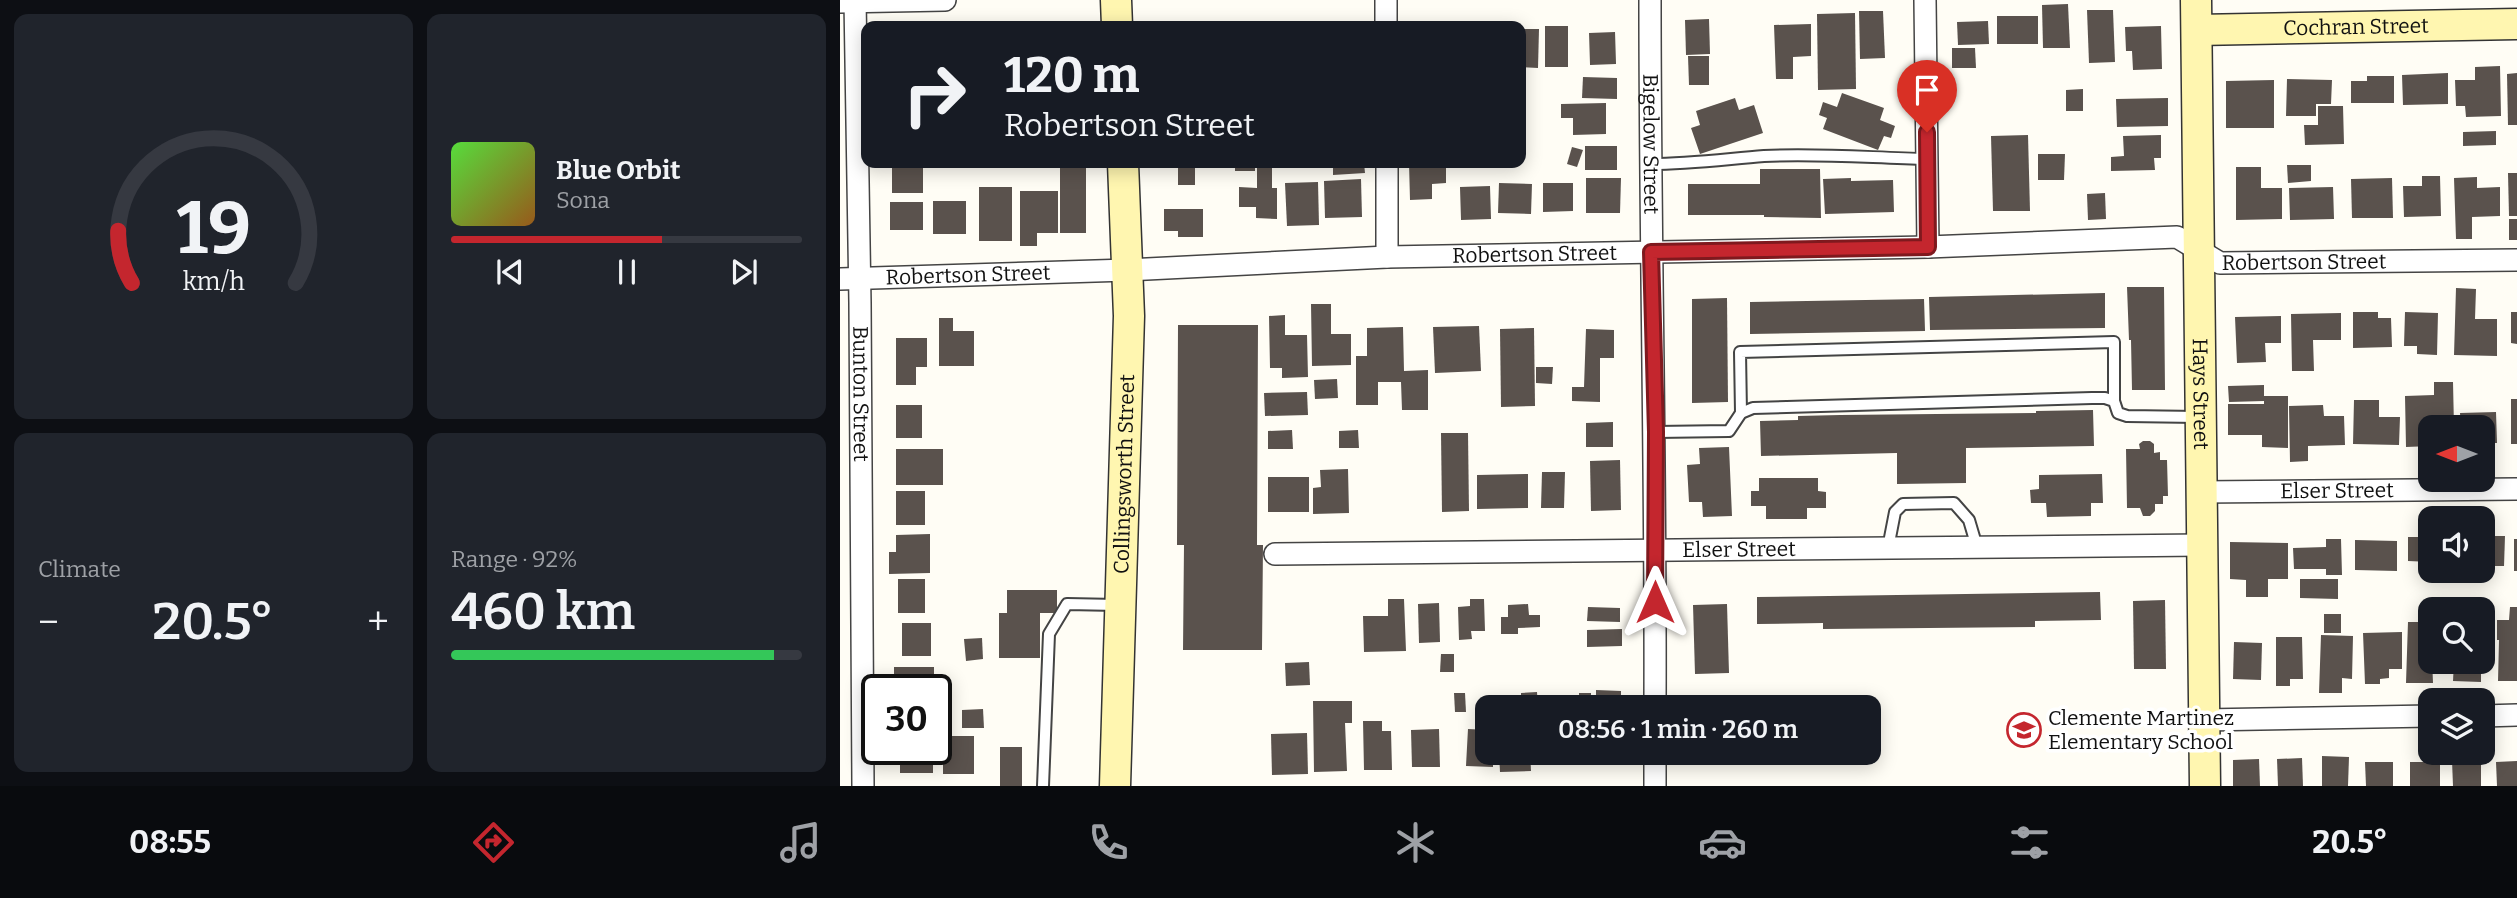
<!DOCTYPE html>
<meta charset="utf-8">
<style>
:root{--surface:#171b24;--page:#20242c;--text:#f1f3f6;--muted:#9ea1a6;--line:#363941;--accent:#c4262e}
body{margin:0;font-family:Bitter,serif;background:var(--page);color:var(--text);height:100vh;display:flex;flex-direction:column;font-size:26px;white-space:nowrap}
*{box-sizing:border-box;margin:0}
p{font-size:23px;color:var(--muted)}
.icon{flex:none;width:38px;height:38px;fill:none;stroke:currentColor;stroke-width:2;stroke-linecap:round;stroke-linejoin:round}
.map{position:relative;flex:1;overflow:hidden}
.drawer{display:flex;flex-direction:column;gap:14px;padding:14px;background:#0d0f14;width:840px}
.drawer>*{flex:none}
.top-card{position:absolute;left:21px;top:21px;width:665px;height:147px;border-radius:14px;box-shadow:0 4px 18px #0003;background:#171b24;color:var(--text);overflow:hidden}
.needle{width:46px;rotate:270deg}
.fabs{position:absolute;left:1578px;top:415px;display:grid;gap:14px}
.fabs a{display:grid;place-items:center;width:77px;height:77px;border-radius:14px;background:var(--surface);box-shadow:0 4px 18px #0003;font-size:35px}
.speed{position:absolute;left:21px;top:674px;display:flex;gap:14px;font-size:35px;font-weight:700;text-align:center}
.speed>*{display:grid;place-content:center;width:91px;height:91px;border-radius:50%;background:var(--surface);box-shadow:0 4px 18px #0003;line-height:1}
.speed .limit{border:4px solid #111;border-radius:10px;background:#fff;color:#111}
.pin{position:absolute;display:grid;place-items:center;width:60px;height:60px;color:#fff;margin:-72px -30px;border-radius:50% 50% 50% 0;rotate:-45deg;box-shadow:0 0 7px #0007}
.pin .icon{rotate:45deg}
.me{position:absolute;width:77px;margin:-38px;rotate:0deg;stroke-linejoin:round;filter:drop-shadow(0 0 5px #0008)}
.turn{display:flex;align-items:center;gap:24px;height:147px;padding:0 28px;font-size:32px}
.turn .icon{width:91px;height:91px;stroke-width:2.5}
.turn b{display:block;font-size:49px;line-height:60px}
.big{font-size:52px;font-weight:600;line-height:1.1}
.drawer .widget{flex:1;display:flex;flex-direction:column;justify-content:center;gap:10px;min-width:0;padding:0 24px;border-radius:14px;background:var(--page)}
.drawer .dial{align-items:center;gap:0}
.dial svg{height:182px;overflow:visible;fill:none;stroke:var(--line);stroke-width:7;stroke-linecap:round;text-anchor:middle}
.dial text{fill:var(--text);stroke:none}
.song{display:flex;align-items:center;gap:21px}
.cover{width:84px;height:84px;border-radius:10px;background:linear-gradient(135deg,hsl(110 70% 55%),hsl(30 70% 35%))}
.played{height:7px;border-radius:4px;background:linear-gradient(90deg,var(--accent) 60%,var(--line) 60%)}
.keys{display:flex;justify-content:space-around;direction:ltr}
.heat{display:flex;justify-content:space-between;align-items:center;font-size:38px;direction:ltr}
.charge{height:10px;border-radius:5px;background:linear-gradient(90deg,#34c759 92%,var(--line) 0)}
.drawer .tiles{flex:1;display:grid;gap:14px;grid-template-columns:repeat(2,1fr)}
.trip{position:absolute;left:635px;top:695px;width:406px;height:70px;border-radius:14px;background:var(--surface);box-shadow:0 4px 18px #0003;font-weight:600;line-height:70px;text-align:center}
.tab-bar{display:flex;height:112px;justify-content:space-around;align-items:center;background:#090b0e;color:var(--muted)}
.tab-bar .icon{width:49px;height:49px}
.tab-bar .on{color:var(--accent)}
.tab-bar b{font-size:32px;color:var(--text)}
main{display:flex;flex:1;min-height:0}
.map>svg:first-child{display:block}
.building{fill:#5a524d}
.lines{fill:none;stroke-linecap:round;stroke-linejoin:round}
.lane-casing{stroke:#444;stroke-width:14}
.street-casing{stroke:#444;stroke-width:24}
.secondary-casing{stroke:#333;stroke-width:33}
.lane{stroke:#fff;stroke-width:10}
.street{stroke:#fff;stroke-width:21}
.secondary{stroke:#fff6b0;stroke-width:30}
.route-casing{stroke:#7f191e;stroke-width:18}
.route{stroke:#c4262e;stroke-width:12}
.labels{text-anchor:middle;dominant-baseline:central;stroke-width:7;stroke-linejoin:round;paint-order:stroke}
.street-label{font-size:21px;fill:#111;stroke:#fff}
.poi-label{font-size:21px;fill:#111;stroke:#fff;text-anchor:start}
</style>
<main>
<section class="drawer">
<div class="tiles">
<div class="widget dial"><svg viewBox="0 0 100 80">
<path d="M14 69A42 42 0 1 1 86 69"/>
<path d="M14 69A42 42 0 0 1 8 46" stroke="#c4262e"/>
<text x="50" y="56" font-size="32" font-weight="700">19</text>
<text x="50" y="72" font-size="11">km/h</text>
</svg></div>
<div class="widget">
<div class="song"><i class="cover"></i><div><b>Blue Orbit</b><p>Sona</p></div></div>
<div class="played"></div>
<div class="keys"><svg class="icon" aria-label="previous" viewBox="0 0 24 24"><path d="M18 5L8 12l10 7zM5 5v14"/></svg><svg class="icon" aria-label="pause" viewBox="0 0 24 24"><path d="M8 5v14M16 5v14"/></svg><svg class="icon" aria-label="next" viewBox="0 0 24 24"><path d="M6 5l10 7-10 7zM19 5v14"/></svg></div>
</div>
<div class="widget"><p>Climate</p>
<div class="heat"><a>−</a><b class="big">20.5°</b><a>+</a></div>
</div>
<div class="widget"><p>Range · 92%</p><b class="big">460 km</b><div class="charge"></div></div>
</div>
</section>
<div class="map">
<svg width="1677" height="786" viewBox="0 0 1677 786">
<rect width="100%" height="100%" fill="#fffdf5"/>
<g class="building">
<polygon points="1228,4 1230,48 1203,48 1202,5"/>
<polygon points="1247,10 1273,10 1275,62 1249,63"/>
<polygon points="1019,11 1043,11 1045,58 1020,59"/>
<polygon points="1015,13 1016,89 978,90 977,14"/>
<rect x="1157" y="16" width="41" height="28"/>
<polygon points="869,19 870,54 846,55 845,20"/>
<polygon points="1148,21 1149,44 1118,45 1117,22"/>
<polygon points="971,24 971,56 953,57 953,79 936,79 934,25"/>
<rect x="705" y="26" width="23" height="41"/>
<polygon points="1321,26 1322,69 1293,70 1292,51 1286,51 1285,27"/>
<polygon points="681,29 699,29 698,68 681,67"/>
<polygon points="775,32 776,64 750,65 749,33"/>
<polygon points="1112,48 1135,48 1136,68 1112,68"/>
<polygon points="848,56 869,56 869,85 849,85"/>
<polygon points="1660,66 1661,116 1626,117 1625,106 1616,106 1615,80 1635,80 1635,67"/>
<polygon points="1608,73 1608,104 1563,105 1562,75"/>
<polygon points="1677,73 1677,125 1668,125 1667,74"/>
<polygon points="1527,76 1554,76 1554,103 1511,103 1511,81 1527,81"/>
<polygon points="743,77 777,78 777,99 742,98"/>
<polygon points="1447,79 1492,80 1491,104 1476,104 1476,116 1446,116"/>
<polygon points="1434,80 1434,128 1386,128 1386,81"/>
<polygon points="1243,89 1243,111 1226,111 1226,90"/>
<polygon points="1002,93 1044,108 1040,120 1055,126 1051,138 1044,136 1038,150 983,129 987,118 979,115 983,102 997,107"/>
<polygon points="895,98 899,110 914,105 923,133 860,154 851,128 860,125 856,111"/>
<polygon points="1328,98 1328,126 1277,127 1276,99"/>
<polygon points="766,103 766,134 733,135 733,118 721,118 721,104"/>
<polygon points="1478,106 1503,106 1504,144 1465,145 1464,125 1478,125"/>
<polygon points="1656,131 1656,145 1623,146 1623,132"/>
<polygon points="1188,135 1190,211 1153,211 1151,136"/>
<polygon points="1321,135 1321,158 1314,158 1315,170 1271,171 1271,157 1284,156 1283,136"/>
<rect x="745" y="146" width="32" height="24"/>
<polygon points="732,147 743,150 737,167 727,164"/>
<polygon points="1198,154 1225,154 1224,180 1198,180"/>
<rect x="220" y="163" width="26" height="70"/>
<rect x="338" y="163" width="17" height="22"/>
<rect x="395" y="163" width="20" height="8"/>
<polygon points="417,163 432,163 432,188 437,188 437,219 416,218 416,207 399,207 399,187 417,188"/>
<polygon points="493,163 524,163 525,173 493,175"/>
<polygon points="569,163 606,163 606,183 592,184 592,199 570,200"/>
<rect x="52" y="165" width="31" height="28"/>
<polygon points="1447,165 1471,165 1471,181 1448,183"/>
<polygon points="1396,167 1421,167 1421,188 1442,188 1442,219 1396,220"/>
<polygon points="920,169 980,169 981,218 924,217 924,215 848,215 848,184 920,184"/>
<polygon points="1668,173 1677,173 1677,216 1669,216"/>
<polygon points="1582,176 1600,176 1601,216 1564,217 1563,186 1582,186"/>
<polygon points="1637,177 1637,188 1660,187 1660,216 1632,217 1632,239 1616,239 1614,178"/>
<polygon points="746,178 781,178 780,213 746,213"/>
<polygon points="1011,178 1011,181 1053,180 1054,212 985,214 983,179"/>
<polygon points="1552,178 1553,218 1512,218 1511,179"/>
<polygon points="521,179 522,217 485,218 484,181"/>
<polygon points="478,182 479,225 447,226 445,183"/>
<polygon points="659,183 692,184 691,214 658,213"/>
<polygon points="703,183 733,183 733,211 703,212"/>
<polygon points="650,186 651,219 621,220 620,187"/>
<rect x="139" y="187" width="33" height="54"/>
<polygon points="1493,187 1494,219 1450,220 1449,188"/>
<polygon points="180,191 218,191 218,233 197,233 197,246 180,246"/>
<polygon points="1265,193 1266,219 1248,220 1247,194"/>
<rect x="93" y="201" width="33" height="33"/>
<rect x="50" y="202" width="33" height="28"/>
<polygon points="324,209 363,209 363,237 338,237 338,231 324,231"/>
<rect x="1669" y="219" width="8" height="21"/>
<polygon points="1287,287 1324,287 1325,390 1292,390 1291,340 1289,340"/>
<polygon points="1616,288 1636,289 1635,319 1657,319 1657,356 1614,355"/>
<polygon points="1265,293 1265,328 1090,330 1089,297"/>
<polygon points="887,298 888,402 852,403 852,299"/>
<polygon points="1084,299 1085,331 910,334 910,302"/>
<polygon points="471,304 491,304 491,334 511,334 511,365 472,366"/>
<polygon points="1513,312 1538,312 1538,318 1551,318 1552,347 1513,348"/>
<polygon points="1565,312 1598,313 1597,355 1577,354 1577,346 1564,346"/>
<polygon points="1671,312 1677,312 1677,344 1671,343"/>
<polygon points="1501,313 1501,340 1473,340 1474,371 1452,371 1451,314"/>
<polygon points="445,315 445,335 467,335 468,377 442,378 442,368 430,368 429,316"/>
<polygon points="1441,316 1441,343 1425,343 1426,362 1397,363 1395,317"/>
<polygon points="99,318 113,318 113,331 134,331 134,366 99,366"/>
<polygon points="338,325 418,325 417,545 423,545 422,650 343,650 344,545 337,545"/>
<polygon points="639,326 641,371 595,373 593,327"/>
<polygon points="563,327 564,371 588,370 588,410 562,410 561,382 538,382 538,405 516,405 516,356 527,356 527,328"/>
<polygon points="694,328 695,406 661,407 660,329"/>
<polygon points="746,329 774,330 774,358 760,358 760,402 732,401 732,387 744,387"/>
<polygon points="56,338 87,338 87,367 76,367 76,385 56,385"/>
<polygon points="696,367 713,367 712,384 696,383"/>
<polygon points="497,379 498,398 475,399 474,380"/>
<polygon points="1594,382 1613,382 1614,427 1591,427 1591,446 1566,447 1565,396 1594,395"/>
<polygon points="1424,385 1424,396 1448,396 1448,448 1422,447 1422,435 1388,435 1388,404 1424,404 1424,401 1389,402 1388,386"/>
<polygon points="467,392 468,415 425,416 424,393"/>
<rect x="1671" y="399" width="6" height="45"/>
<polygon points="1514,400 1539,400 1539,417 1560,417 1559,445 1513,444"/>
<rect x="56" y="405" width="26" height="33"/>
<polygon points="1483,405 1484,416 1504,416 1505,445 1468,446 1468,461 1450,462 1449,406"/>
<polygon points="1253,410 1254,446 1126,448 1126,483 1057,484 1057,453 921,456 920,421 958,420 958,416 1000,415 1196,413 1196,411"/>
<polygon points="1656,412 1657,443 1643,443 1643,427 1621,427 1620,413"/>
<polygon points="773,422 773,447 746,447 746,423"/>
<polygon points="452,430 453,449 428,449 428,431"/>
<polygon points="518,430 519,448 499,448 499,431"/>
<polygon points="601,433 628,433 629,511 602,512"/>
<polygon points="1303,441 1310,441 1314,444 1314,453 1320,452 1320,460 1327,460 1328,496 1323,496 1323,504 1315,504 1315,511 1310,516 1303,516 1300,508 1287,508 1286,449 1300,449 1299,444"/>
<polygon points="889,447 892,516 863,517 862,502 849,502 847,465 860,464 859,448"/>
<rect x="56" y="449" width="47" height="36"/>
<polygon points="780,460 781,510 751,511 750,461"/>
<polygon points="508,469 509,513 473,514 473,488 481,487 480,470"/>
<polygon points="702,472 725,472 724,508 701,508"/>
<polygon points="688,474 688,508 637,509 637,475"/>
<polygon points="1262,474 1263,503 1251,503 1251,516 1207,517 1206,503 1191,503 1190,490 1199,489 1199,475"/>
<rect x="428" y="477" width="41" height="35"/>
<polygon points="919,478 978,478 978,491 986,492 986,508 967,508 967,519 926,519 926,506 911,506 911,491 919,491"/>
<rect x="56" y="491" width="29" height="34"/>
<polygon points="90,534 90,573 49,574 49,552 56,552 56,535"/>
<polygon points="1643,536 1665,536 1664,566 1643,566"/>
<polygon points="1568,537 1591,537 1591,562 1568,561"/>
<polygon points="1486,539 1501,539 1502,575 1486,575 1486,569 1454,569 1453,548 1486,547"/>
<rect x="1674" y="539" width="3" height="32"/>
<polygon points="1515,540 1557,541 1557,571 1515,570"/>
<polygon points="1390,542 1448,543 1448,579 1428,579 1428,597 1406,597 1406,580 1390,579"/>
<rect x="58" y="579" width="27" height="34"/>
<polygon points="1460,579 1498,579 1498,599 1460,598"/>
<polygon points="167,590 217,590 217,613 200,613 200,658 159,658 159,613 167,613"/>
<polygon points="1260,592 1261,620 1195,621 1195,627 983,629 983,623 917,624 917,597"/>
<polygon points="548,599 564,599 566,651 524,652 523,616 548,616"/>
<polygon points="630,599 644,599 645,631 631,631 632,639 619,640 618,607 630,606"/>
<polygon points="1325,600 1326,669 1294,669 1293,601"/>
<polygon points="599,603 600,642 579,643 578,604"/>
<polygon points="688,604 689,615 700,615 700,627 678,628 678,634 661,634 661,617 668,617 668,605"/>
<polygon points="887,604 889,673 855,674 853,605"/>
<polygon points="748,607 780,608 780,622 747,621"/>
<polygon points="1670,607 1677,607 1677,681 1658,681 1659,640 1657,640 1657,620 1669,620"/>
<polygon points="1643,608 1650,609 1649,640 1643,640"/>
<rect x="1484" y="614" width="17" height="19"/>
<polygon points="1568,622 1583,622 1583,633 1591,633 1593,683 1566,683"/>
<rect x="62" y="623" width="29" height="33"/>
<polygon points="782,629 782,646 747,647 747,630"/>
<polygon points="1562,632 1562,669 1549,669 1549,678 1540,679 1540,684 1525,684 1523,633"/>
<polygon points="1481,635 1513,636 1512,679 1502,678 1502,693 1479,693"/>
<polygon points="1436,637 1462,637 1463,679 1450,679 1450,686 1436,686"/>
<polygon points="142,638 143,659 126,661 124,639"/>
<polygon points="1394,642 1422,643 1421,680 1393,679"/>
<polygon points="601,654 614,654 614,672 600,672"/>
<polygon points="469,662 470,685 446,686 445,663"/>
<polygon points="1614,662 1641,662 1641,682 1613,681"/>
<polygon points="54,667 94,667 94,686 108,686 108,703 96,703 96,690 54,690"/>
<polygon points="756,690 781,691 781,707 756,707"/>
<polygon points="697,692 698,707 681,707 681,693"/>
<polygon points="614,693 625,693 626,712 615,712"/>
<rect x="739" y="693" width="12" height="14"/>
<polygon points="473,701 512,701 512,723 505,723 507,771 474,772"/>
<polygon points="143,709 144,728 122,728 122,710"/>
<polygon points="523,721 542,721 542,731 551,731 552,770 524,770"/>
<polygon points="599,729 600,767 572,767 571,730"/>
<polygon points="628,729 648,730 648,752 653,752 653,767 626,766"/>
<polygon points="467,733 468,774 432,775 431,734"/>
<rect x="103" y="736" width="31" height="38"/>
<rect x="160" y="747" width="22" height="39"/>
<rect x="60" y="749" width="33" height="24"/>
<polygon points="659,752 690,752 691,771 660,772"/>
<polygon points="739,752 789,752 789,764 739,765"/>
<polygon points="1482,756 1509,757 1508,786 1482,786"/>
<polygon points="1462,758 1463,786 1438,786 1437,759"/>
<polygon points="1419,759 1420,786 1393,786 1393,760"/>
<polygon points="1641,759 1641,786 1613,786 1612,760"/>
<polygon points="1677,761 1677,786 1657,786 1656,762"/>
<polygon points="1525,762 1553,762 1553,786 1526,786"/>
<rect x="1570" y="762" width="30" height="24"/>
</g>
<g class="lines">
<g class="lane-casing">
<g id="lane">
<path d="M811,164c38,0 75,-5 113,-8 54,-3 109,2 163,3"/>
<polyline points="901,413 900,352 1274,342 1274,401"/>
<polyline points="816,432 889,431 901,413 913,408 1252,398 1265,398 1274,401 1278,413 1287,416 1358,417"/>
<polyline points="1048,548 1055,512 1063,504 1114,503 1129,520 1137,547"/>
<polyline points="203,786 209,634 227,604 277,605"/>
</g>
</g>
<g class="street-casing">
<g id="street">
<path id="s1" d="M15,0l5,303 3,483"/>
<polyline points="546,0 546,26"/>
<path id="s2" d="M810,0c0,236 6,471 5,707"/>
<polyline points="1085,0 1088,247"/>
<polyline points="0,2 105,0"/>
<polyline points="547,163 547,257"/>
<path id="s3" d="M0,279l287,-9 260,-13 541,-10 249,-10 43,26 297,-3"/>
<path id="s4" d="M1361,492l316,-3"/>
<path id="s5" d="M435,554l927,-9"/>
<polyline points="1643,716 1677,715"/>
<polyline points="1364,720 1591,716"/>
<polyline points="815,752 815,786"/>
</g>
</g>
<g class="secondary-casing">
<g id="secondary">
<polyline points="276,0 277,26"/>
<path id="s6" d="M1356,0l9,786"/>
<path id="s7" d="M1357,30l320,-6"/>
<path id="s8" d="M275,786l14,-470 -6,-153"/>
</g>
</g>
<use href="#lane" class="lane"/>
<use href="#street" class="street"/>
<use href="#secondary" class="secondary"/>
</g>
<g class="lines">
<g class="route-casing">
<polyline id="route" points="815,602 816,432 811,252 1088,247 1087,132"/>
</g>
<use href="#route" class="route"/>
</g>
<defs>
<g id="school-ring" transform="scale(1.75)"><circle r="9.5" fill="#fff" stroke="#c4262e" stroke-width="1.5"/><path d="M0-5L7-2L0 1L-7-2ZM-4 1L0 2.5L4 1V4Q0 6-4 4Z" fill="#c4262e"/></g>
</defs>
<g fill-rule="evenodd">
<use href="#school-ring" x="1184" y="730"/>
</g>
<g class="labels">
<g class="street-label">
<text stroke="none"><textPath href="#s7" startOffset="159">Cochran Street</textPath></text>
<text stroke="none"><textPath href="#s2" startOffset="144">Bigelow Street</textPath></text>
<text stroke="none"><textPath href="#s3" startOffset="695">Robertson Street</textPath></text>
<text stroke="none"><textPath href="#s3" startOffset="1472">Robertson Street</textPath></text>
<text stroke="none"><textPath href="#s3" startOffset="128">Robertson Street</textPath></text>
<text stroke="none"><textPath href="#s1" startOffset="394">Bunton Street</textPath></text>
<text stroke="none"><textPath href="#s6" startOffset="394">Hays Street</textPath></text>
<text stroke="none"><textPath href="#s8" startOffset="312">Collingsworth Street</textPath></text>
<text stroke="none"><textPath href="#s4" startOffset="136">Elser Street</textPath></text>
<text stroke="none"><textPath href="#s5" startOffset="464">Elser Street</textPath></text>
</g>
<g class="poi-label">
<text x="1208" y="718">Clemente Martinez<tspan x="1208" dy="24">Elementary School</tspan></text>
</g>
</g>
</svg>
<div class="fabs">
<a><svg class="needle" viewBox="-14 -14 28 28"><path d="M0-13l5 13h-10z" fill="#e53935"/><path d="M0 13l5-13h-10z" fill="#9ea1a6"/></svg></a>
<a><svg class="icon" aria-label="sound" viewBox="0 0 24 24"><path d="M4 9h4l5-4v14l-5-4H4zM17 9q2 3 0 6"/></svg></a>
<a><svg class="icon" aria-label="search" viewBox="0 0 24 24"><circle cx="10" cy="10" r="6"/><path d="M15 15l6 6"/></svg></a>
<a><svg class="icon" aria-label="layers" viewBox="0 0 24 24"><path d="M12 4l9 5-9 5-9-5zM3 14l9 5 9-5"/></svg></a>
</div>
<div class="speed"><div class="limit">30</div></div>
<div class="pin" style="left:1087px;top:132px;background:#d93025"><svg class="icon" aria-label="arrive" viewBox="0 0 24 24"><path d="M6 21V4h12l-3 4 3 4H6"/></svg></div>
<svg class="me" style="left:815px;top:602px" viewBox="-20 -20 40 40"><path d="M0-17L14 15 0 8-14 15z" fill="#c4262e" stroke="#fff" stroke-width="4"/></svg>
<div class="trip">08:56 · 1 min · 260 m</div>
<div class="top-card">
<div class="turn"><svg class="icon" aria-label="right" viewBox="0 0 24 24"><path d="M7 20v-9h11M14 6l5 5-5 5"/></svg><div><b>120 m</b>Robertson Street</div></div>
</div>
</div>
</main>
<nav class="tab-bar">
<b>08:55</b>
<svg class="icon on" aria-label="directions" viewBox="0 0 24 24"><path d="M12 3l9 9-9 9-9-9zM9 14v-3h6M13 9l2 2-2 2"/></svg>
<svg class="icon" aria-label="music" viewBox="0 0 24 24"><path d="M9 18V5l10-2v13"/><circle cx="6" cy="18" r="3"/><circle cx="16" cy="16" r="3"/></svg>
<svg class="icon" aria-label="phone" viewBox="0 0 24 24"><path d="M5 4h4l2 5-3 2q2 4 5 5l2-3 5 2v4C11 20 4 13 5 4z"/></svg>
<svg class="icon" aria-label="climate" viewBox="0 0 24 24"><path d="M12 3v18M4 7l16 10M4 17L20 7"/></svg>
<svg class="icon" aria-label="car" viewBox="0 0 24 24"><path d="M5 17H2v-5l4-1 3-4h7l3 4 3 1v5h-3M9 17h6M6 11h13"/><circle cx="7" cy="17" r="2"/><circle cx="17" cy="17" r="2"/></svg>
<svg class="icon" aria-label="filters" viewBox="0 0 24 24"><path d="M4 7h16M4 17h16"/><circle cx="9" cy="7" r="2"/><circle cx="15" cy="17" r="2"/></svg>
<b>20.5°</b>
</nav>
